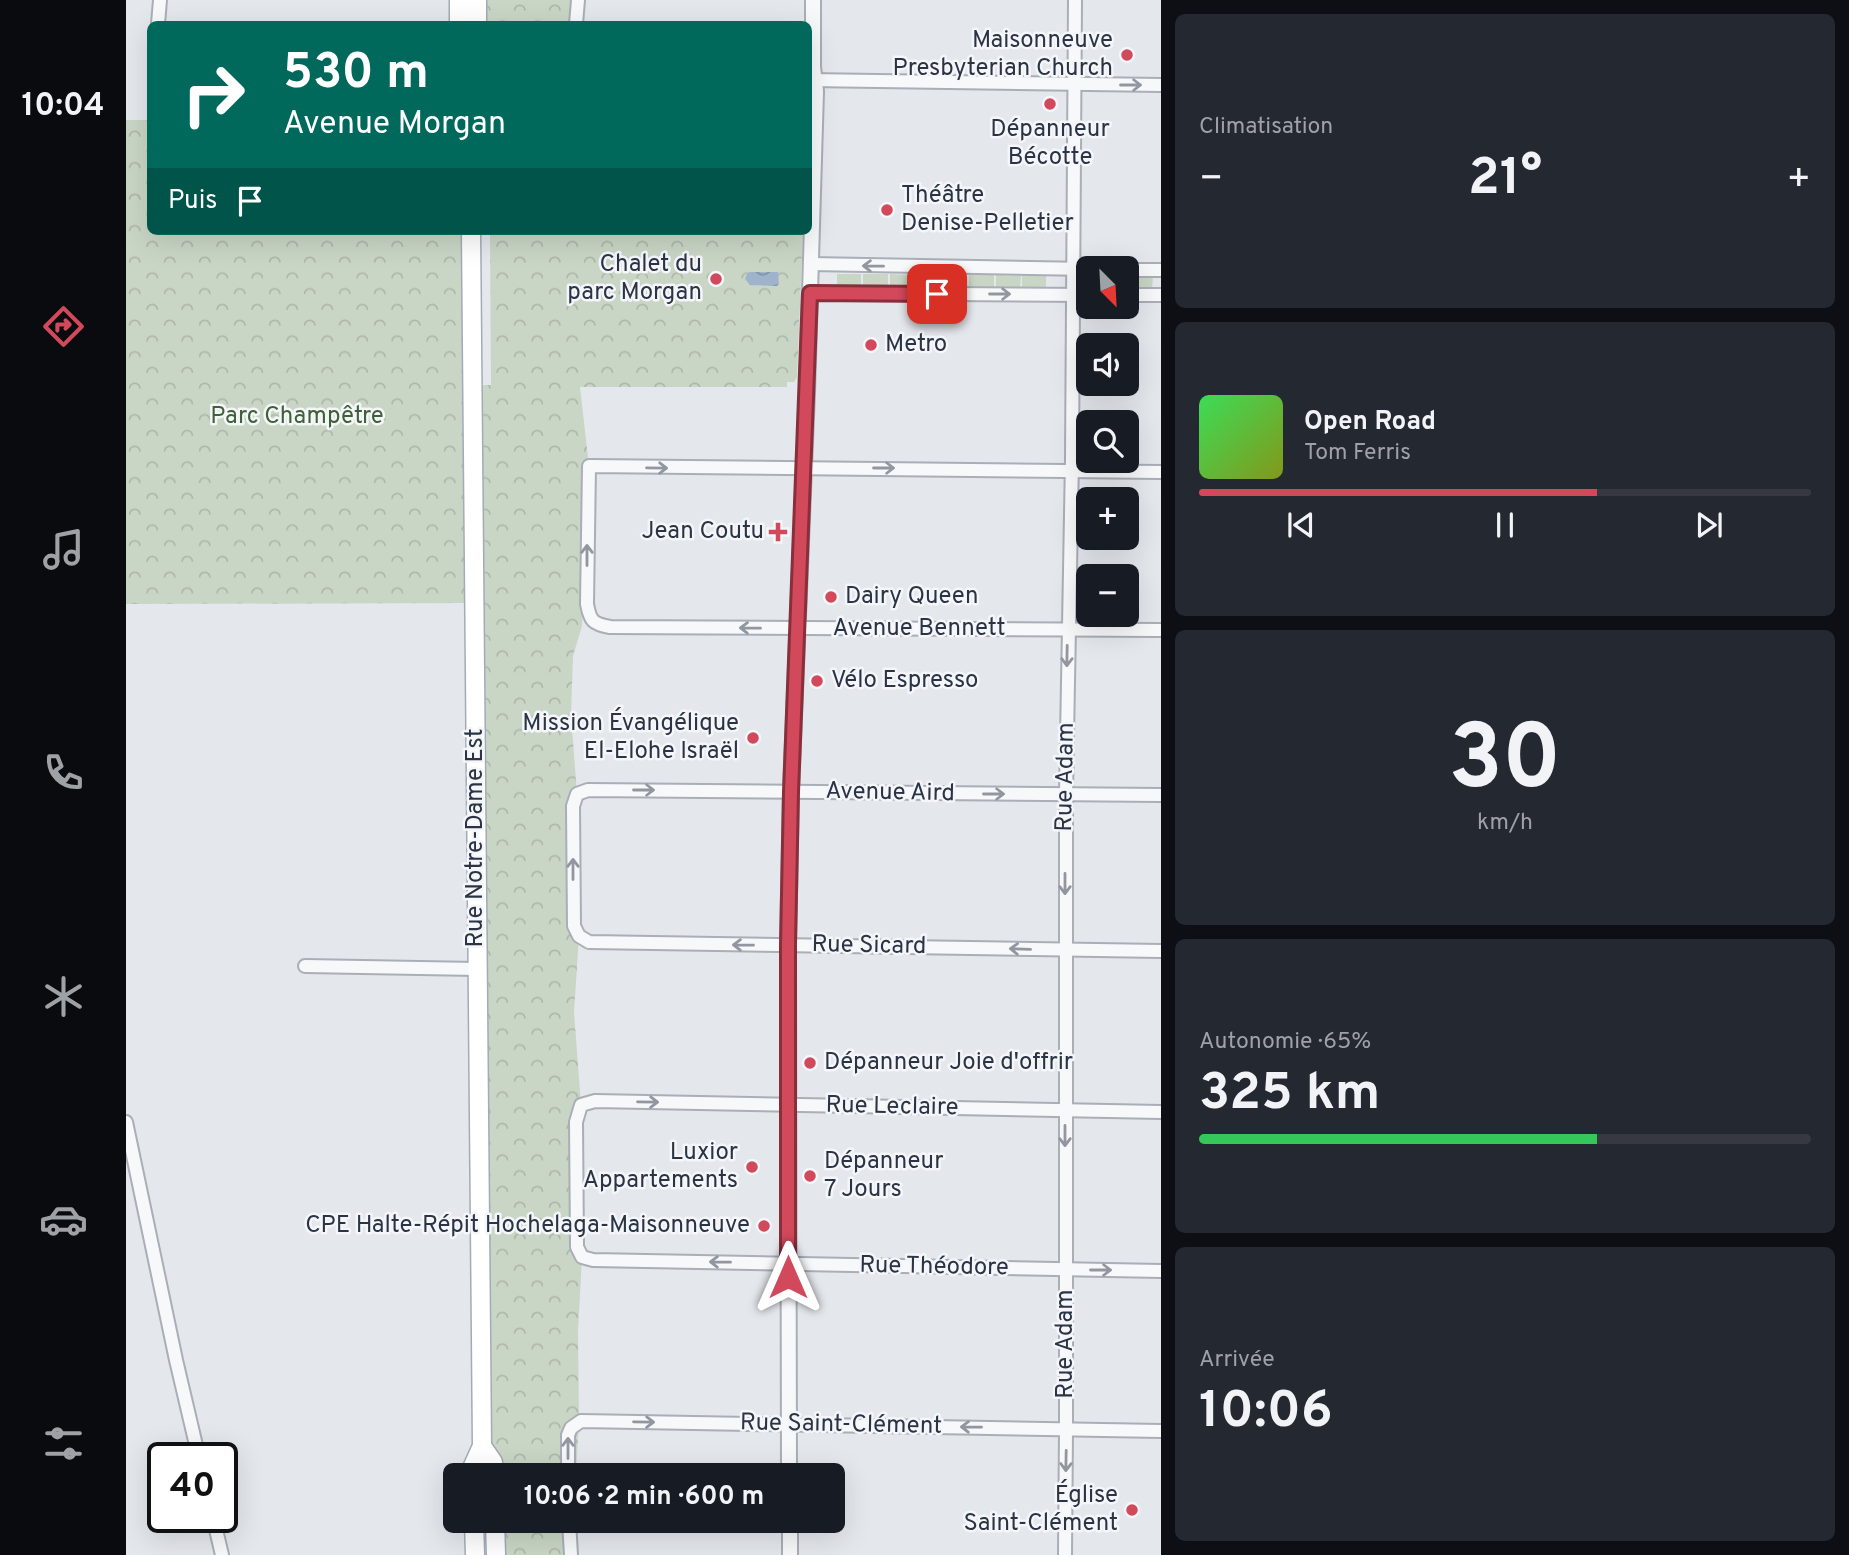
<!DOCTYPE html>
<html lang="fr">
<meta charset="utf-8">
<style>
:root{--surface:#171b24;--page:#242831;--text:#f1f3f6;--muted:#9ea1a6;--line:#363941;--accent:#d1495b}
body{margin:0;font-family:Overpass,sans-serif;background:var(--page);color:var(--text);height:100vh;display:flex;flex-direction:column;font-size:26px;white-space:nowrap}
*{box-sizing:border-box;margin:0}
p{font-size:23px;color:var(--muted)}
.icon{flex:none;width:38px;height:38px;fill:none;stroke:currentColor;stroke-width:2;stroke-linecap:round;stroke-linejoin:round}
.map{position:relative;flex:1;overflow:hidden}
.panel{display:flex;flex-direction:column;gap:14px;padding:14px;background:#0d0f14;width:688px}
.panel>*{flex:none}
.hud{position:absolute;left:21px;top:21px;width:665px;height:214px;border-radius:10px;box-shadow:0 7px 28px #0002;background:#00695c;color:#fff;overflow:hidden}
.needle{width:46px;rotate:156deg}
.controls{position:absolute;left:950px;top:256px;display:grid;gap:14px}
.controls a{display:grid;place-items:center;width:63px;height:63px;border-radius:10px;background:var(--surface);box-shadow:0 7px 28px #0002;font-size:35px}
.speed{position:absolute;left:21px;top:1442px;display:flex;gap:14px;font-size:35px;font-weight:700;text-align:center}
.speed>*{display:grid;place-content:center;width:91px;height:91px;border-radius:50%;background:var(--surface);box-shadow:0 7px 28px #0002;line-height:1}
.speed .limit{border:4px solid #111;border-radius:10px;background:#fff;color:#111}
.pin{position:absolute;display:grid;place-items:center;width:60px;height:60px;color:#fff;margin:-30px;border-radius:14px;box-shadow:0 4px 10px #0006}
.me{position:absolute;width:77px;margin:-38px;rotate:0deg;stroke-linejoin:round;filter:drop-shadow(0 0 5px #0008)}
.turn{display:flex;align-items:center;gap:24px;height:147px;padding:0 21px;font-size:32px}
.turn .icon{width:91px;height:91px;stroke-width:2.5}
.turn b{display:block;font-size:49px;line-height:60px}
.then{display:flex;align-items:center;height:66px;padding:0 21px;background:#0003;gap:14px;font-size:26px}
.big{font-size:52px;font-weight:700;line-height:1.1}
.panel .widget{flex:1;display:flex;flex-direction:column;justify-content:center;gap:10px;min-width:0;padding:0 24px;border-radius:10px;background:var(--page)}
.panel .dial{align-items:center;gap:0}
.dial b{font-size:91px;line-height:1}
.song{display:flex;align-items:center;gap:21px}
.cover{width:84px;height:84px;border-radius:10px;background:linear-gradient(135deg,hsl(130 70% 55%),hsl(70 70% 35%))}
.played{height:7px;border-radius:4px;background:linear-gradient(90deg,var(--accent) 65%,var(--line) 65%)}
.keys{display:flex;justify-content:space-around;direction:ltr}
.heat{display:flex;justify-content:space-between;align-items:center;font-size:38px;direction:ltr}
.charge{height:10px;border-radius:5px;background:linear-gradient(90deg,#34c759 65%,var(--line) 0)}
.trip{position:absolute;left:317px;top:1463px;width:402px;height:70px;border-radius:10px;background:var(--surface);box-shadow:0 7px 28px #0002;font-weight:700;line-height:70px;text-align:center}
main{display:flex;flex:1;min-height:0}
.tab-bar{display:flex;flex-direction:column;width:126px;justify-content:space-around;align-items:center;background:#090b0e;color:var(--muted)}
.tab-bar .icon{width:49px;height:49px}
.tab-bar .current{color:var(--accent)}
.tab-bar b{font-size:32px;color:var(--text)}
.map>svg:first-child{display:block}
.grass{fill:#c9d6c5}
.forest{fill:url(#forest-crowns)}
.water{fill:url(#water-waves)}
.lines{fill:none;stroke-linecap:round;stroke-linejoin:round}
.minor-casing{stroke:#a9aeb7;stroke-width:16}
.tertiary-casing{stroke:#a9aeb7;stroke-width:18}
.primary-casing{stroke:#a3abb8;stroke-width:21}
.minor{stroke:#f7f8fa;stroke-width:12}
.tertiary{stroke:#f7f8fa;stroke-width:14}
.primary{stroke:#fff;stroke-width:18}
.oneway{stroke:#9196a0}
.route-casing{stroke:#882f3b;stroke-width:18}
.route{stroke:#d1495b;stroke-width:12}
.poi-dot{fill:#d1495b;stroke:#f4f6f9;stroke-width:2.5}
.labels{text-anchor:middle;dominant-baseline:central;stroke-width:5;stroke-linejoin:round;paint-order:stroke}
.poi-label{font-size:24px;fill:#2b3445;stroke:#f4f6f9;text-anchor:end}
.park-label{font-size:24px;fill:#3f6138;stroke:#f4f6f9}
.street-label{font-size:24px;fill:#2b3445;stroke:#f4f6f9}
</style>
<main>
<nav class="tab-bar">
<b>10:04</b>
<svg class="icon current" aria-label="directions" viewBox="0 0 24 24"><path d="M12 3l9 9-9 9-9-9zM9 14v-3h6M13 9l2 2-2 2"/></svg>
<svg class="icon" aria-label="music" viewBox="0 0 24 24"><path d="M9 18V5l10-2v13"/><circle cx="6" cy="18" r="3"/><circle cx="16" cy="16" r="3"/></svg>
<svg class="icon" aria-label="phone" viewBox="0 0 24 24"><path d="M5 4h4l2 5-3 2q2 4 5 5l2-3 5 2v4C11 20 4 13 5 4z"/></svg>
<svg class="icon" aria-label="climate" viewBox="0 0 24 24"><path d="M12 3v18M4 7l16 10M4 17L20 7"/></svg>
<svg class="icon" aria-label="car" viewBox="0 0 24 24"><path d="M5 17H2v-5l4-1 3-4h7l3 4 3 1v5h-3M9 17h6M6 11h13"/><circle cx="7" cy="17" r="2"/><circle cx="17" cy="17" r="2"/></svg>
<svg class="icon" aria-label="filters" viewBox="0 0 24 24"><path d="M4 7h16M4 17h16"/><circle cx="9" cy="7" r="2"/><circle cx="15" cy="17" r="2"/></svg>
</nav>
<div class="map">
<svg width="1036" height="1555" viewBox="0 0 1036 1555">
<defs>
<pattern id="forest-crowns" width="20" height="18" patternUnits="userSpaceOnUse" patternTransform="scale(1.75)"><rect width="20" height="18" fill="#c9d6c5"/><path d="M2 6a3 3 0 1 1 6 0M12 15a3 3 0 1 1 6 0" fill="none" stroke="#adb8ab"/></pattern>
<pattern id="water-waves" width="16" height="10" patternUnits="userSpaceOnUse" patternTransform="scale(1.75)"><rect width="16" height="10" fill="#9fb4cc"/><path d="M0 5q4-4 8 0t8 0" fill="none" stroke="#8293a7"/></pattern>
</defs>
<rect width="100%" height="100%" fill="#e4e7ec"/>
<g class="grass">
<rect x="711" y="274" width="24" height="12"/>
<rect x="737" y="274" width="25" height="12"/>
<polygon points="764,274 788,275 788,287 764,286"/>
<polygon points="791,274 815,275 814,287 790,287"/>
<rect x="816" y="275" width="25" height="12"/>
<rect x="843" y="275" width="25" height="12"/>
<polygon points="870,275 895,276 894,288 870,288"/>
<rect x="896" y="276" width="24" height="12"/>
<polygon points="1002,276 1027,276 1026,288 1002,288"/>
</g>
<g class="forest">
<polygon points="361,0 447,0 445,24 361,24"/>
<polygon points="0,120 24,120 24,231 342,231 343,603 0,604"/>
<polygon points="364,231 677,231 671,377 668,382 661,382 661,387 454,387 463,466 456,626 447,656 445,715 451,794 453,936 448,1012 455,1105 456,1257 452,1331 453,1419 450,1475 357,1475 346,385 365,385"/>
<polygon points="359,1521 448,1521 446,1555 360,1555"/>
</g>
<polygon class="water" points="624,272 652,272 653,284 651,286 624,285 619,279 621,274"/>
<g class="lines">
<g class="minor-casing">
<g id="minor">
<polyline points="32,24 34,0"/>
<polyline points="450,24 452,0"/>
<polyline points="682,80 1036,85"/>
<polyline points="685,264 962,269"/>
<polyline points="1001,270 1036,270"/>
<polyline points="684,293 962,295"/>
<polyline points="1001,295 1036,295"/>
<path d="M1036,472l-573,-6 -2,138c3,17 6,20 23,23l552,3"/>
<polyline points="1036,795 462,790 451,794 447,806 448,926 453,936 463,942 1036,951"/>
<polyline points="179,966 351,969"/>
<polyline points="1036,1112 469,1101 455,1105 450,1122 451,1247 456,1257 467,1260 1036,1271"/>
<polyline points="0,1122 50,1360 73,1458"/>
<polyline points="442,1475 442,1435 445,1428 455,1421 1036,1431"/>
<polyline points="87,1517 96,1555"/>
<polyline points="443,1521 445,1555"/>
<polyline points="939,1555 940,1430 940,794 946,459 949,0"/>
</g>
</g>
<g class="tertiary-casing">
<g id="tertiary">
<polyline points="663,1475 662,945 665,792 681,393 690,91 687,67 687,0"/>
<polyline points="664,1521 664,1555"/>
</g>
</g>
<g class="primary-casing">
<g id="primary">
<polyline points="333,0 333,24"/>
<polyline points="351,0 351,24"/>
<polyline points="345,231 356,1446 346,1468 346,1475"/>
<polyline points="356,1446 367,1462 367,1475"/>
<polyline points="348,1521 349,1555"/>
<polyline points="369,1521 370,1555"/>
</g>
</g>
<use href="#minor" class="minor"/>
<use href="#tertiary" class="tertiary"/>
<use href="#primary" class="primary"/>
</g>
<defs><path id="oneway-shaft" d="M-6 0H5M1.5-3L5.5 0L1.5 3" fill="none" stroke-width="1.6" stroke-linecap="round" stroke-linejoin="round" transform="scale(1.75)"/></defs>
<g class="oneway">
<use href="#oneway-shaft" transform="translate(1005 85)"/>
<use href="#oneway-shaft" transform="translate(747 266) rotate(-179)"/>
<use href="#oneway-shaft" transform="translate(874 294)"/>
<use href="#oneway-shaft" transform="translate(531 468) rotate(1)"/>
<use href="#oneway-shaft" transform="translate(758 468)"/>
<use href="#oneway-shaft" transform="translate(461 555) rotate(-90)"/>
<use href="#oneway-shaft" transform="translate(624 628) rotate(-179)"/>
<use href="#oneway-shaft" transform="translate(941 656) rotate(91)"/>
<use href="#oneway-shaft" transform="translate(518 790)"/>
<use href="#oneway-shaft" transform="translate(868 794)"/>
<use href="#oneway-shaft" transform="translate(447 869) rotate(-90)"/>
<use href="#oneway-shaft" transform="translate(939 884) rotate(90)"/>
<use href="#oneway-shaft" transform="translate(617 945) rotate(-179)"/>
<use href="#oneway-shaft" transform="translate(894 949) rotate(-178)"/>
<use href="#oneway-shaft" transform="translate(522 1102) rotate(1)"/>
<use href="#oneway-shaft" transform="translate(939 1136) rotate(90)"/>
<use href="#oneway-shaft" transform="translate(594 1262) rotate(-179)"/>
<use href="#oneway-shaft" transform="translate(975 1270)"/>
<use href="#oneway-shaft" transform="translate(518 1422) rotate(1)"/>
<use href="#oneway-shaft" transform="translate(845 1427) rotate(-179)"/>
<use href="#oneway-shaft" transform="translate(442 1448) rotate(-90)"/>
<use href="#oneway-shaft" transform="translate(940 1461) rotate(91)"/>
</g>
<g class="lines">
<g class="route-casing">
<polyline id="route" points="662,1277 662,945 665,792 684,293 811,294"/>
</g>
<use href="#route" class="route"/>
</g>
<g class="poi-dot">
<circle cx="1001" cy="55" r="7"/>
<circle cx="924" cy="104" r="7"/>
<circle cx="761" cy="210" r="7"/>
<circle cx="590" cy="279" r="7"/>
<circle cx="745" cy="345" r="7"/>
<path d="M648.5 521.5h7v7h7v7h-7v7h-7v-7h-7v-7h7z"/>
<circle cx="705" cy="597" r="7"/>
<circle cx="691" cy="681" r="7"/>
<circle cx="627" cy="738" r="7"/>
<circle cx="684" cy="1063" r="7"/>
<circle cx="626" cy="1167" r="7"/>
<circle cx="684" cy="1176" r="7"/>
<circle cx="638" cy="1226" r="7"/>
<circle cx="1006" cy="1510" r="7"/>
</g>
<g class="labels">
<g class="poi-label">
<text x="987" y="41">Maisonneuve<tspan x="987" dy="28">Presbyterian Church</tspan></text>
<text x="924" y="130" text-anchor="middle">Dépanneur<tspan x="924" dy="28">Bécotte</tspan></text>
<text x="775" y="196" text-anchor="start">Théâtre<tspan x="775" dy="28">Denise-Pelletier</tspan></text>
<text x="576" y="265">Chalet du<tspan x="576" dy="28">parc Morgan</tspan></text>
<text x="759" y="345" text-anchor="start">Metro</text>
<text x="638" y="532">Jean Coutu</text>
<text x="719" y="597" text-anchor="start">Dairy Queen</text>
<text x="705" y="681" text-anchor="start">Vélo Espresso</text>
<text x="613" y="724">Mission Évangélique<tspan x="613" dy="28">El-Elohe Israël</tspan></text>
<text x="698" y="1063" text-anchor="start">Dépanneur Joie d'offrir</text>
<text x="612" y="1153">Luxior<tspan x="612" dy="28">Appartements</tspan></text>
<text x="698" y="1162" text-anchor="start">Dépanneur<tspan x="698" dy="28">7 Jours</tspan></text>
<text x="624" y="1226">CPE Halte-Répit Hochelaga-Maisonneuve</text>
<text x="992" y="1496">Église<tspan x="992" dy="28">Saint-Clément</tspan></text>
</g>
<g class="park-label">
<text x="171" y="417">Parc Champêtre</text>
</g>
<g class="street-label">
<text x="793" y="629">Avenue Bennett</text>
<text transform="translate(940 777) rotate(-89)">Rue Adam</text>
<text transform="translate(764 793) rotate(1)">Avenue Aird</text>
<text transform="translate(350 838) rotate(-90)">Rue Notre-Dame Est</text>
<text transform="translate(743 946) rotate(1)">Rue Sicard</text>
<text transform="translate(766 1107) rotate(1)">Rue Leclaire</text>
<text transform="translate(808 1267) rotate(1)">Rue Théodore</text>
<text transform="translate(940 1344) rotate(-90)">Rue Adam</text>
<text transform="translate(715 1425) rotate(1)">Rue Saint-Clément</text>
</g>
</g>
</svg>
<div class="controls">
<a><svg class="needle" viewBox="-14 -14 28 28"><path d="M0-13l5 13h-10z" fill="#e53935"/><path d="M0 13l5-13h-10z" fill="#9ea1a6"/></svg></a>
<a><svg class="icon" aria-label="sound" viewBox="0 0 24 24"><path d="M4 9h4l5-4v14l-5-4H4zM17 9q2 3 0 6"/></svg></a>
<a><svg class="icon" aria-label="search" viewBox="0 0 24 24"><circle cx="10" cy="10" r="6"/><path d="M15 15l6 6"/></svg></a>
<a>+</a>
<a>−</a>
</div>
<div class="speed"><div class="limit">40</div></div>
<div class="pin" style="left:811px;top:294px;background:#d93025"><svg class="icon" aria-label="arrive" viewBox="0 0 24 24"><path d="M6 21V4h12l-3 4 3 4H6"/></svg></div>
<svg class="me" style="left:662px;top:1277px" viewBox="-20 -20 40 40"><path d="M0-17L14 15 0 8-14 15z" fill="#d1495b" stroke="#fff" stroke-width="4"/></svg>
<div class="trip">10:06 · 2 min · 600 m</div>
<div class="hud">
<div class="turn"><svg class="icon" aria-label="right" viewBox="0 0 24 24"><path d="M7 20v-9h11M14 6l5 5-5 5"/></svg><div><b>530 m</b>Avenue Morgan</div></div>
<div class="then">Puis<svg class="icon" aria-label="arrive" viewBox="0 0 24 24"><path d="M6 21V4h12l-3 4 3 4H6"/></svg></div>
</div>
</div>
<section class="panel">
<div class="widget"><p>Climatisation</p>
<div class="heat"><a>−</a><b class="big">21°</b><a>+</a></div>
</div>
<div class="widget">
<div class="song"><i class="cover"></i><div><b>Open Road</b><p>Tom Ferris</p></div></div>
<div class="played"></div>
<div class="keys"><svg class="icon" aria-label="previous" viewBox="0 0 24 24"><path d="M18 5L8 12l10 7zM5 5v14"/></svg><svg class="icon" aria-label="pause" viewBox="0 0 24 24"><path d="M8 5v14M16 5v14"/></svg><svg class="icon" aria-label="next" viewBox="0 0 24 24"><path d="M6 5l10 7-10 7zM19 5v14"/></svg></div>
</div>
<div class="widget dial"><b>30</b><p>km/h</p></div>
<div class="widget"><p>Autonomie · 65%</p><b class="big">325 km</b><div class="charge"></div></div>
<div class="widget"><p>Arrivée</p><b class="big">10:06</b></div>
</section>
</main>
